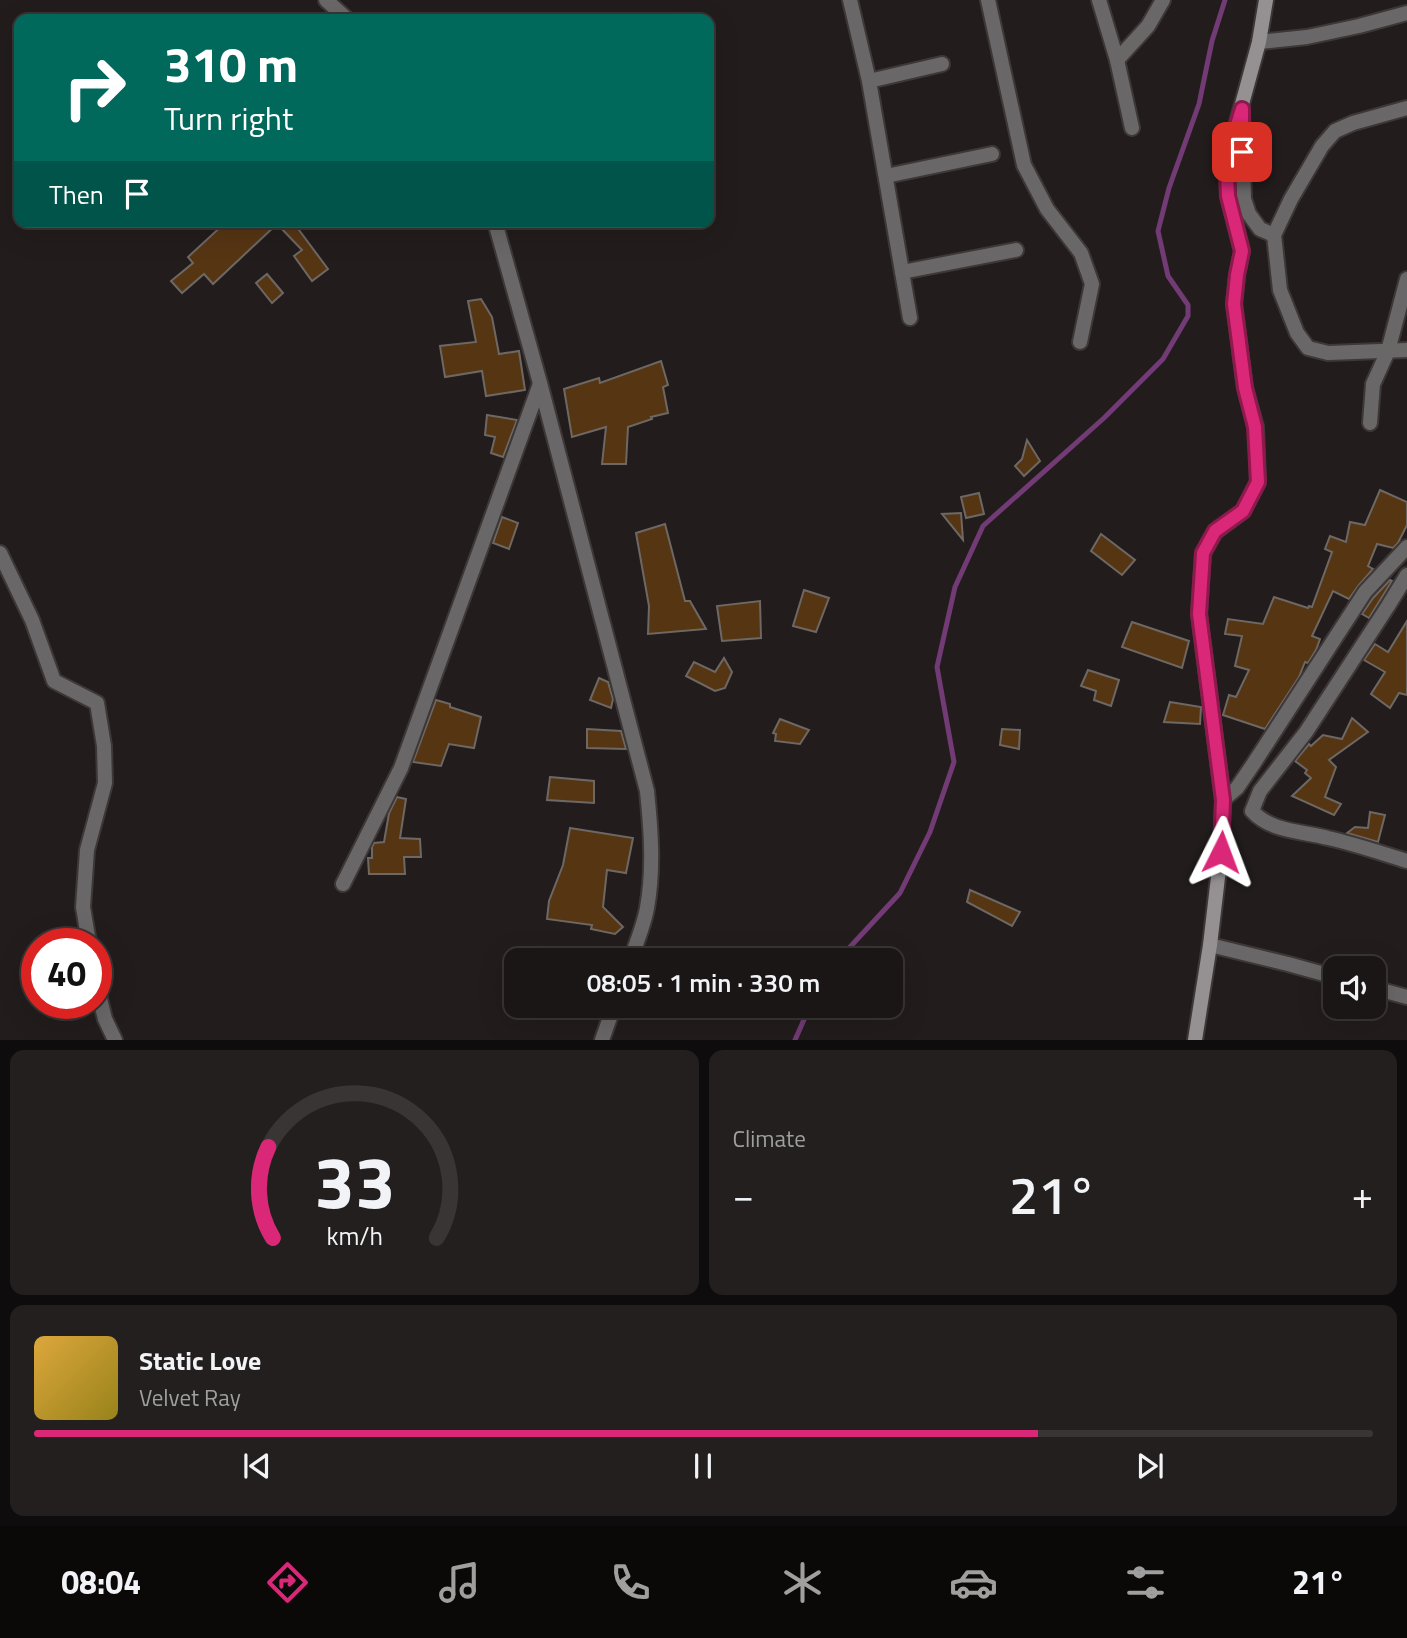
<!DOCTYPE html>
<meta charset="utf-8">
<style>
:root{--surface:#1a1615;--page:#231f1e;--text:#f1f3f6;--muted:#9f9fa0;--line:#383534;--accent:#db2777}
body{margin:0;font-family:"Titillium Web",sans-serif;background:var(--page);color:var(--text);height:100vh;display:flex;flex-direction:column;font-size:26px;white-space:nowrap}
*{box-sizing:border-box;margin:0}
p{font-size:23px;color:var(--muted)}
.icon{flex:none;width:38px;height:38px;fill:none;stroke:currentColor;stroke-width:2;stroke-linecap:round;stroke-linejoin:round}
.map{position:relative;height:1040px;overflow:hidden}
.drawer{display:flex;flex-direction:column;gap:10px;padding:10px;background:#0e0c0c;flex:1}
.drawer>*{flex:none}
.hud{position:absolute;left:14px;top:14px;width:700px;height:214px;border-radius:14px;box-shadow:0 7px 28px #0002,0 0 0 2px var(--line);background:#00695c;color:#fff;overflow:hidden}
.controls{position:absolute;left:1323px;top:956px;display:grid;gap:14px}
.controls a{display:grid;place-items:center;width:63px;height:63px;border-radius:14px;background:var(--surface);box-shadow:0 7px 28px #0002,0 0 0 2px var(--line);font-size:35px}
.speed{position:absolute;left:21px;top:928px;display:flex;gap:14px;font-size:35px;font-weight:700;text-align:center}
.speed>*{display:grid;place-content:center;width:91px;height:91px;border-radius:50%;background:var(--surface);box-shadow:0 7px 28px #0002,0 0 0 2px var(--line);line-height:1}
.speed .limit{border:10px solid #d22;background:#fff;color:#111}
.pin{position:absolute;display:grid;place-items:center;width:60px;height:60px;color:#fff;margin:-30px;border-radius:14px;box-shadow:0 4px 10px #0006}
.me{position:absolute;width:77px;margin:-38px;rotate:3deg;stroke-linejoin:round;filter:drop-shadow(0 0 5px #0008)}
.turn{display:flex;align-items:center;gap:24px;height:147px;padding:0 35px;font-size:32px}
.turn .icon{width:91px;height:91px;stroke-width:2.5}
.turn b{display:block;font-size:49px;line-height:60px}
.then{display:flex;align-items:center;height:66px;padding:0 35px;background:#0003;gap:14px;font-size:26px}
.big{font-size:52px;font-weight:600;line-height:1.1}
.drawer .widget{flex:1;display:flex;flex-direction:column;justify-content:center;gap:10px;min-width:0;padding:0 24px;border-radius:14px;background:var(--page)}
.drawer .dial{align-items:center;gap:0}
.dial svg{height:182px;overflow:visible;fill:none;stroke:var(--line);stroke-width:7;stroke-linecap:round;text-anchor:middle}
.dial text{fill:var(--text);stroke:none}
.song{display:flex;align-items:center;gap:21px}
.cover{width:84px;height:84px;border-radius:10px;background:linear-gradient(135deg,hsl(40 70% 55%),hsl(50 70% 35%))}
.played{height:7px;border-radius:4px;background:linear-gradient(90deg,var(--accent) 75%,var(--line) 75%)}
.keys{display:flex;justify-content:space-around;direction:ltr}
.heat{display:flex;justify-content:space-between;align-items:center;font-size:38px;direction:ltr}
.drawer .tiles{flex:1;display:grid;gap:10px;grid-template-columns:1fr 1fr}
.widget:last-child{grid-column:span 2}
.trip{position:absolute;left:504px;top:948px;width:399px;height:70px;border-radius:14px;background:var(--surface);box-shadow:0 7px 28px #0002,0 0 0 2px var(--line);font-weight:600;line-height:70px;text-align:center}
.menu{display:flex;height:112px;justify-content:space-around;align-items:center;background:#0a0908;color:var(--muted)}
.menu .icon{width:49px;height:49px}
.menu .selected{color:var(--accent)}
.menu b{font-size:32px;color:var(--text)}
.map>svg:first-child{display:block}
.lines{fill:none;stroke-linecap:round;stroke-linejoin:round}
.stream{stroke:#723b75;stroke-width:5}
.building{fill:#563513;stroke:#6d6864;stroke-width:2}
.street-casing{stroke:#3d3837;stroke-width:18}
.secondary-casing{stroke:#3d3837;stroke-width:18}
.street{stroke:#6a6768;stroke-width:14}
.secondary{stroke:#959192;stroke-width:14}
.route-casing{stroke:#8e194d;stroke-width:18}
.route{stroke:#db2777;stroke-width:12}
</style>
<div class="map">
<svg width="1407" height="1040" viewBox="0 0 1407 1040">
<rect width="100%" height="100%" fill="#221d1c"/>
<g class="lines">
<g class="stream">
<polyline points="837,961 900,893 930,832 954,762 937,667 955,587 983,526 1104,418 1163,359 1188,316 1188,305 1168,276 1158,231 1169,188 1199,104 1212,41 1225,0"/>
<polyline points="795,1040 810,1006"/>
</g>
</g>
<g class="building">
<polygon points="226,222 293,222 328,269 312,281 294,256 302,250 277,224 213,284 204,274 182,293 171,281 193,263 188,257"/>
<polygon points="267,274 283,293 272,303 256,283"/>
<polygon points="481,299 492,317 499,354 519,351 525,390 486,396 482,371 445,377 440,346 476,342 468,301"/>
<polygon points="661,361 668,385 663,387 668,413 651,417 652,419 628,427 626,464 602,464 606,427 572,437 564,389 599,378 600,383"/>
<polygon points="487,415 517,420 503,457 491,453 495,437 485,435"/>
<polygon points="1027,440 1040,461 1024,476 1015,466 1022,459"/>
<polygon points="1380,490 1407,502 1407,525 1398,543 1393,548 1377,544 1368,566 1373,569 1358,586 1349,599 1333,591 1312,636 1320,639 1316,650 1308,663 1305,662 1299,677 1265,729 1223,715 1229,695 1236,697 1249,670 1235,666 1242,636 1225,634 1228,619 1263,624 1274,597 1308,608 1309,606 1312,607 1332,552 1325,549 1330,536 1346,542 1350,522 1365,525"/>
<polygon points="979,493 984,514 966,518 961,497"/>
<polygon points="961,513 963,540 942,514"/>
<polygon points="502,517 518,523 509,549 493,543"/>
<polygon points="665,524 685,601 690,601 706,629 648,634 649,606 636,533"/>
<polygon points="1101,534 1135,560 1122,575 1091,551"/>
<polygon points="1390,580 1392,581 1369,618 1362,614 1373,598"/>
<polygon points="804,590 829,598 816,632 793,626"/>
<polygon points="760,601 761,638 722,641 717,606"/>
<polygon points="1407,621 1407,695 1399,693 1390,708 1371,694 1385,672 1364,660 1375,644 1388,652"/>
<polygon points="1132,622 1189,641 1182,668 1122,647"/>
<polygon points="724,658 732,672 725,688 715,691 686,676 694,662 715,672"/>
<polygon points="1088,670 1119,680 1111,706 1094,700 1096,691 1081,686"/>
<polygon points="599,678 608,682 613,699 611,708 590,700"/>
<polygon points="436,700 450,704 450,707 481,717 474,748 449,744 441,766 413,762"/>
<polygon points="1170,702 1201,707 1200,724 1164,722"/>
<polygon points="1352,718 1368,732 1329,760 1336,767 1325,797 1341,804 1334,815 1292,796 1311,778 1305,773 1307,770 1295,761 1309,744 1311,746 1323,735 1342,739"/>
<polygon points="780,719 809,730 800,744 775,741 776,734 773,733"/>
<polygon points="587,729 621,731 626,749 587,748"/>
<polygon points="1002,729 1020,730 1019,749 1000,745"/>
<polygon points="550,777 594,781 594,803 547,800"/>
<polygon points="397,797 406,799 400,838 420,839 421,857 404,857 405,874 369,874 368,858 372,858 372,847 374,843 384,842 389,813"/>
<polygon points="1370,812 1385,815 1378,842 1347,833 1355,827 1368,828"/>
<polygon points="570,828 633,838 626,873 607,870 603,907 623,927 615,934 591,929 592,925 547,919 549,901 563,865"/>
<polygon points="970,890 1020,912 1012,926 967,902"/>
</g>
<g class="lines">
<g class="street-casing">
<g id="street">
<polyline points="326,0 347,19"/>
<polyline points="850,0 869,81 910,318"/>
<polyline points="988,0 1024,165 1047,209 1081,253 1092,284 1080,342"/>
<polyline points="1099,0 1117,60 1132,128"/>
<polyline points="1259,42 1307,37 1359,26 1407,13"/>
<polyline points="1117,60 1148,26 1163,0"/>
<polyline points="869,81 942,64"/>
<polyline points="1407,108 1353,123 1335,131 1322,146 1291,199 1274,235 1280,290 1297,333 1308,348 1328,353 1407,350"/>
<polyline points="1242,114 1244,199 1249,214 1260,229 1274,235"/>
<polyline points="886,176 992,154"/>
<path d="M495,222l45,161 107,408c4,39 7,78 0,117 -3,17 -11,36 -17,53"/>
<polyline points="902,272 1016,250"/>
<polyline points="1370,423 1373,384 1388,351 1407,279"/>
<polyline points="0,553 32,620 54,681 97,703 104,746 105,783 87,850 83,907 89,943"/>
<path d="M1407,575l-19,31 -82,126 -46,59 -8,20c19,21 50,20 76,27 27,6 53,15 79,23"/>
<polyline points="1223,800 1237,788 1254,763 1365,592 1407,547"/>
<polyline points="343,884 401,768 540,384"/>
<polyline points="1210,945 1288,964 1335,977"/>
<polyline points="96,983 105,1019 115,1040"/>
<polyline points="1374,988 1407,997"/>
<polyline points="602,1040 614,1006"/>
</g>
</g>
<g class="secondary-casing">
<polyline id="secondary" points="1195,1040 1210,945 1221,852 1223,800 1199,614 1203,553 1215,532 1243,511 1258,482 1256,427 1245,388 1234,304 1237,275 1242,251 1228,196 1227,172 1230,148 1259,42 1266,0"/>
</g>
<use href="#street" class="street"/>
<use href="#secondary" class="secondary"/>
</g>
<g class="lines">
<g class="route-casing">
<polyline id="route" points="1221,852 1223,800 1199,614 1203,553 1215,531 1243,511 1258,482 1255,427 1245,388 1234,304 1237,275 1242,251 1228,196 1227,172 1230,148 1242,109 1242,152"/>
</g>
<use href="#route" class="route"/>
</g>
</svg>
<div class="controls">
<a><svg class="icon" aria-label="sound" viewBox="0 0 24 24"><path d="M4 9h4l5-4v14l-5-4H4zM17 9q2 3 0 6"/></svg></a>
</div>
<div class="speed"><div class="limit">40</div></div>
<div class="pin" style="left:1242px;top:152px;background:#d93025"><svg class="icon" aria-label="arrive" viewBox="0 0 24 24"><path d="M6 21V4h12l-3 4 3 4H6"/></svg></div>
<svg class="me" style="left:1221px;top:852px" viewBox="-20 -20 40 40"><path d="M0-17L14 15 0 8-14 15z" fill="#db2777" stroke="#fff" stroke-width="4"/></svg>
<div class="trip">08:05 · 1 min · 330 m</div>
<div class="hud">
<div class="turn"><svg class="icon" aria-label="right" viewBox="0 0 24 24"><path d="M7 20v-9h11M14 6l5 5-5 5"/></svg><div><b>310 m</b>Turn right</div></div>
<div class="then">Then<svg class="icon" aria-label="arrive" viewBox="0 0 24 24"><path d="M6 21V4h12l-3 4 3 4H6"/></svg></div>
</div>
</div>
<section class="drawer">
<div class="tiles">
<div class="widget dial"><svg viewBox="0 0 100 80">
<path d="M14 69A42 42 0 1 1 86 69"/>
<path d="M14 69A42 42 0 0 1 12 29" stroke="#db2777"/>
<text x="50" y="56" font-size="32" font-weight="700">33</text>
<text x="50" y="72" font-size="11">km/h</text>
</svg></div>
<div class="widget"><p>Climate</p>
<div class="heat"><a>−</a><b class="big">21°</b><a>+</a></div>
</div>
<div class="widget">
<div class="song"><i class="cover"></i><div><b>Static Love</b><p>Velvet Ray</p></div></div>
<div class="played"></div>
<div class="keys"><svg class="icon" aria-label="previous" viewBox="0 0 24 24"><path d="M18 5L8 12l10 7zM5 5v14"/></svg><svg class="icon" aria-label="pause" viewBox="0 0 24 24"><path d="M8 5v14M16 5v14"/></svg><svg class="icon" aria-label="next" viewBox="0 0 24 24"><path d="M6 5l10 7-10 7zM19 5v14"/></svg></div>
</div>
</div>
</section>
<nav class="menu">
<b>08:04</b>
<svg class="icon selected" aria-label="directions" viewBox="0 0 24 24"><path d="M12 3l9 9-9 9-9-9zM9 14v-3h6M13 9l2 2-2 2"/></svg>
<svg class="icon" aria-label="music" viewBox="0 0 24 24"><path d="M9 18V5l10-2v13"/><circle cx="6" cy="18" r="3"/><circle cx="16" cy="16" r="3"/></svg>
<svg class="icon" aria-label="phone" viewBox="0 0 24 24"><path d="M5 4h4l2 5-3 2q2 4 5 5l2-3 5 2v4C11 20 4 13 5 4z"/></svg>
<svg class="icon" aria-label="climate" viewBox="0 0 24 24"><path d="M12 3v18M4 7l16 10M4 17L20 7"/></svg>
<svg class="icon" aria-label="car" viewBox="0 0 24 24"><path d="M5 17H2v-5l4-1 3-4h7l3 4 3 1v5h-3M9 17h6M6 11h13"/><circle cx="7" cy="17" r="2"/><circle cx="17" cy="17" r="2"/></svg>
<svg class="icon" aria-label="filters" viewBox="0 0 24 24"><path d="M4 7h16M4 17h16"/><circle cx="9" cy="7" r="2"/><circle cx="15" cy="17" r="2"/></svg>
<b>21°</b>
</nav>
